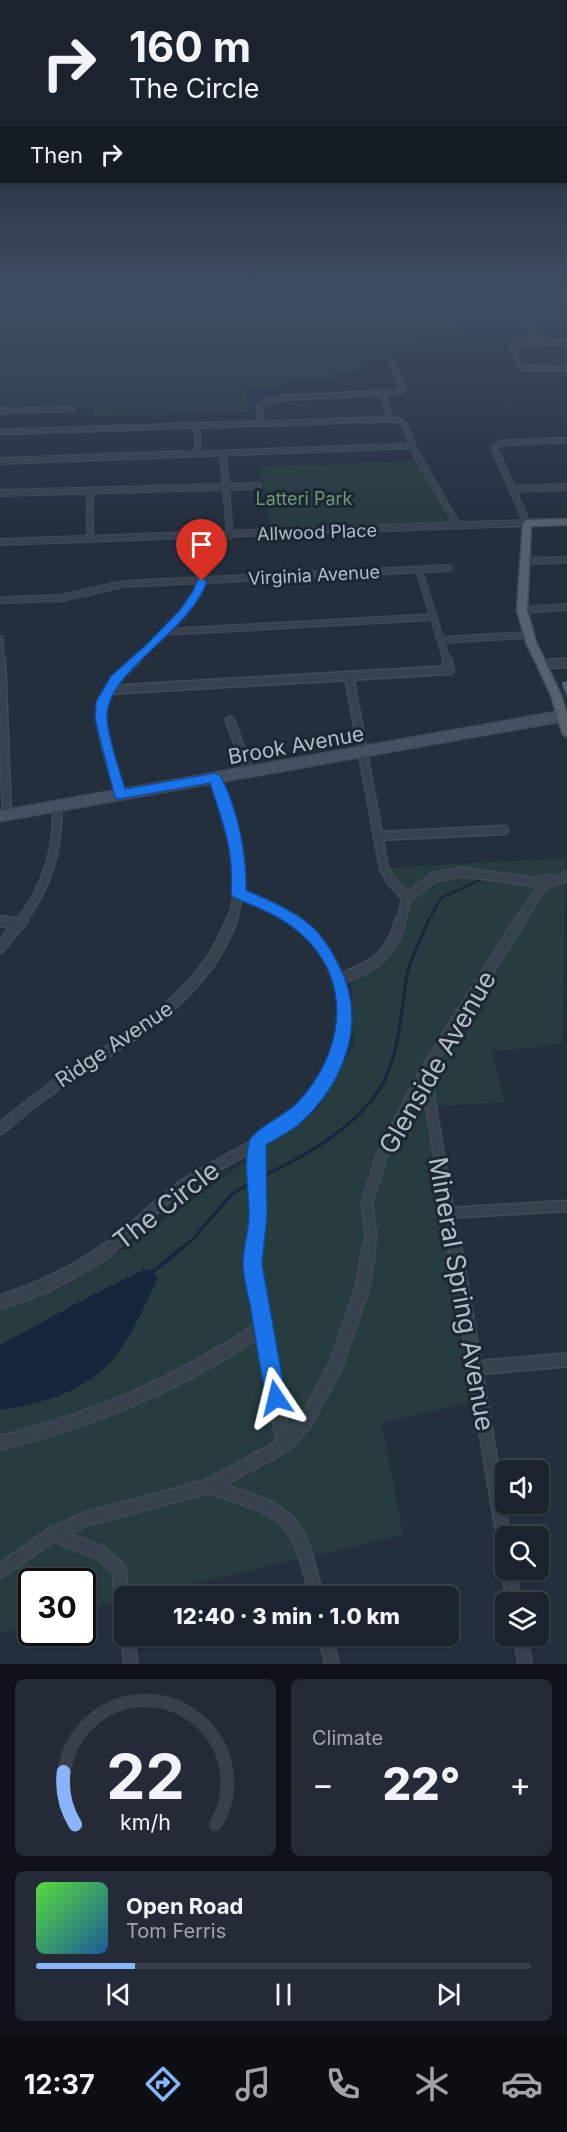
<!DOCTYPE html>
<meta charset="utf-8">
<style>
:root{--surface:#1b232e;--page:#242b36;--text:#f1f3f6;--muted:#a0a4aa;--line:#39404a;--accent:#8ab4f8}
body{margin:0;font-family:Inter,sans-serif;background:var(--page);color:var(--text);height:100vh;display:flex;flex-direction:column;font-size:22px;white-space:nowrap}
*{box-sizing:border-box;margin:0}
p{font-size:20px;color:var(--muted)}
.icon{flex:none;width:33px;height:33px;fill:none;stroke:currentColor;stroke-width:2;stroke-linecap:round;stroke-linejoin:round}
.map{position:relative;height:1664px;overflow:hidden}
.drawer{display:flex;flex-direction:column;gap:15px;padding:15px;background:#0f1319;flex:1}
.drawer>*{flex:none}
.banner{position:absolute;left:0px;top:0px;width:567px;height:183px;box-shadow:0 2px 4px #0004,0 0 0 2px var(--line);background:#1b232e;color:var(--text);overflow:hidden}
.buttons{position:absolute;left:495px;top:1460px;display:grid;gap:12px}
.buttons a{display:grid;place-items:center;width:54px;height:54px;border-radius:9px;background:var(--surface);box-shadow:0 2px 4px #0004,0 0 0 2px var(--line);font-size:30px}
.speed{position:absolute;left:18px;top:1568px;display:flex;gap:12px;font-size:30px;font-weight:700;text-align:center}
.speed>*{display:grid;place-content:center;width:78px;height:78px;border-radius:50%;background:var(--surface);box-shadow:0 2px 4px #0004,0 0 0 2px var(--line);line-height:1}
.speed .limit{border:3px solid #111;border-radius:9px;background:#fff;color:#111}
.pin{position:absolute;display:grid;place-items:center;width:51px;height:51px;color:#fff;margin:-62px -26px;border-radius:50% 50% 50% 0;rotate:-45deg;box-shadow:0 0 6px #0007}
.pin .icon{rotate:45deg}
.me{position:absolute;width:66px;margin:-33px;rotate:350deg;stroke-linejoin:round;filter:drop-shadow(0 0 4px #0008)}
.turn{display:flex;align-items:center;gap:21px;height:126px;padding:0 30px;font-size:27px}
.turn .icon{width:78px;height:78px;stroke-width:2.5}
.turn b{display:block;font-size:42px;line-height:51px}
.then{display:flex;align-items:center;height:57px;padding:0 30px;background:#0003;gap:12px;font-size:22px}
.big{font-size:45px;font-weight:800;line-height:1.1}
.drawer .card{flex:1;display:flex;flex-direction:column;justify-content:center;gap:9px;min-width:0;padding:0 21px;border-radius:9px;background:var(--page)}
.drawer .dial{align-items:center;gap:0}
.dial svg{height:156px;overflow:visible;fill:none;stroke:var(--line);stroke-width:7;stroke-linecap:round;text-anchor:middle}
.dial text{fill:var(--text);stroke:none}
.song{display:flex;align-items:center;gap:18px}
.cover{width:72px;height:72px;border-radius:9px;background:linear-gradient(135deg,hsl(110 70% 55%),hsl(210 70% 35%))}
.played{height:6px;border-radius:3px;background:linear-gradient(90deg,var(--accent) 20%,var(--line) 20%)}
.keys{display:flex;justify-content:space-around;direction:ltr}
.heat{display:flex;justify-content:space-between;align-items:center;font-size:33px;direction:ltr}
.drawer .tiles{flex:1;display:grid;gap:15px;grid-template-columns:1fr 1fr}
.card:last-child{grid-column:span 2}
.trip{position:absolute;left:114px;top:1586px;width:345px;height:60px;border-radius:9px;background:var(--surface);box-shadow:0 2px 4px #0004,0 0 0 2px var(--line);font-weight:800;line-height:60px;text-align:center}
.tabs{display:flex;height:96px;justify-content:space-around;align-items:center;background:#0b0e12;color:var(--muted)}
.tabs .icon{width:42px;height:42px}
.tabs .selected{color:var(--accent)}
.tabs b{font-size:27px;color:var(--text)}
.map>svg:first-child{display:block}
.green{fill:#263c3f}
.water{fill:#17263c}
.lines{fill:none;stroke-linecap:round;stroke-linejoin:round}
.stream-far2{stroke:#17263c;stroke-width:2}
.stream-far1{stroke:#17263c;stroke-width:3}
.stream{stroke:#17263c;stroke-width:4}
.street-far4-casing{stroke:#414a57;stroke-width:7}
.street-far3-casing{stroke:#414a57;stroke-width:8}
.street-far2-casing{stroke:#414a57;stroke-width:11}
.street-far1-casing{stroke:#414a57;stroke-width:13}
.street-casing{stroke:#414a57;stroke-width:16}
.secondary-casing{stroke:#414a57;stroke-width:13}
.primary-casing{stroke:#414a57;stroke-width:3}
.street-far4{stroke:#38414e;stroke-width:5}
.street-far3{stroke:#38414e;stroke-width:6}
.street-far2{stroke:#38414e;stroke-width:8}
.street-far1{stroke:#38414e;stroke-width:10}
.street{stroke:#38414e;stroke-width:13}
.secondary{stroke:#465061;stroke-width:10}
.primary{fill:#56606e;fill-rule:evenodd}
.wall{fill:#3f4b5c}
.building{fill:#4b5868;stroke:#5c6777;stroke-width:1.5}
.route{fill:#1a73e8;stroke:#114b97;stroke-width:1.5}
.labels{text-anchor:middle;dominant-baseline:central;stroke-width:6;stroke-linejoin:round;paint-order:stroke}
.far-park-label{font-size:18px;fill:#6b9a76;stroke:#1d2633}
.far-street-label{font-size:18px;fill:#b4bcc9;stroke:#1d2633}
.street-label{font-size:21px;fill:#b4bcc9;stroke:#1d2633}
.near-street-label{font-size:26px;fill:#b4bcc9;stroke:#1d2633}
</style>
<div class="map">
<svg width="567" height="1664" viewBox="0 0 567 1664">
<rect width="100%" height="100%" fill="#242f3e"/>
<g class="green">
<polygon points="0,293 76,293 76,298 275,293 442,293 464,340 413,341 415,348 392,350 395,359 362,360 365,372 334,373 335,380 283,382 284,387 246,389 248,412 93,416 93,406 0,408"/>
<polygon points="415,461 451,524 271,531 261,467"/>
<polygon points="566,858 562,1044 493,1052 505,1102 423,1107 479,1400 382,1423 403,1535 140,1596 124,1596 124,1600 83,1611 82,1581 32,1581 31,1625 0,1634 0,1311 69,1284 123,1250 315,1111 325,1098 354,1044 351,979 375,962 407,896 384,868"/>
</g>
<path class="water" d="M145,1269l13,8c-13,28 -30,69 -53,91 -28,26 -69,37 -105,42v-65l94,-51z"/>
<g class="lines">
<polyline class="stream-far2" points="428,921 441,898 482,879"/>
<g class="stream-far1">
<path d="M260,1178c44,-22 100,-51 124,-97 16,-31 17,-72 23,-106 4,-19 15,-38 22,-56"/>
<polyline points="181,1249 192,1240 232,1194 252,1182"/>
</g>
<polyline class="stream" points="151,1273 182,1248"/>
<g class="street-far4-casing">
<g id="street-far4">
<polyline points="517,304 539,343"/>
<polyline points="567,342 510,345 522,368 567,369"/>
<polyline points="383,393 390,419"/>
<polyline points="0,411 71,409"/>
<polyline points="262,423 259,407 267,402 282,398 400,392 403,388 393,365"/>
<polyline points="197,425 198,454"/>
<polyline points="0,432 396,419 404,424 417,456"/>
<polyline points="223,453 223,456"/>
<polyline points="140,456 411,446"/>
<polyline points="497,456 494,448 501,443 567,440"/>
</g>
</g>
<g class="street-far3-casing">
<g id="street-far3">
<polyline points="223,454 230,535"/>
<polyline points="416,454 458,526"/>
<polyline points="0,461 181,454"/>
<polyline points="512,489 567,487"/>
<polyline points="90,490 90,539"/>
<polyline points="0,493 258,486"/>
<polyline points="0,542 527,523 497,454"/>
<polyline points="525,561 567,560"/>
<polyline points="419,570 447,661"/>
<polyline points="0,600 61,598 123,584 449,568"/>
<polyline points="522,610 567,607"/>
<polyline points="165,632 434,617"/>
<polyline points="0,639 1,661"/>
<polyline points="441,640 528,635"/>
<polyline points="134,661 165,632 199,592 205,567 201,536"/>
</g>
</g>
<g class="street-far2-casing">
<g id="street-far2">
<polyline points="1,660 7,815"/>
<polyline points="542,664 567,663"/>
<polyline points="349,676 384,868 391,881 407,898"/>
<polyline points="108,690 450,670 447,660"/>
<polyline points="230,721 249,772"/>
<path d="M215,778c17,51 34,89 17,143"/>
<path d="M120,795c-6,-24 -23,-68 -18,-91 4,-18 21,-32 34,-44"/>
<polyline points="379,836 504,830"/>
<polyline points="238,893 274,908 295,921"/>
<path d="M21,921c26,-34 38,-73 36,-115"/>
<polyline points="401,921 407,898 434,877 462,872 536,882 549,879"/>
<polyline points="520,921 542,886 567,876"/>
</g>
</g>
<g class="street-far1-casing">
<g id="street-far1">
<polyline points="0,921 19,924"/>
<polyline points="0,947 23,919"/>
<path d="M338,980c34,-14 53,-22 63,-61"/>
<polyline points="425,1073 455,1249"/>
<path d="M0,1129c20,-17 40,-33 62,-48 66,-43 142,-83 170,-162"/>
<polyline points="447,1213 567,1206"/>
<path d="M108,1249c27,-19 48,-46 76,-64 34,-23 74,-38 105,-64 66,-54 77,-149 4,-202"/>
<polyline points="254,1249 258,1216 255,1161 257,1141"/>
<polyline points="369,1249 371,1236 367,1202 382,1155 425,1072 521,919"/>
</g>
</g>
<g class="street-casing">
<g id="street">
<polyline points="254,1248 252,1264 284,1445"/>
<polyline points="455,1248 506,1552"/>
<path d="M0,1302c40,-12 76,-30 110,-54"/>
<polyline points="474,1368 567,1360"/>
<path d="M0,1443c97,-25 180,-59 263,-116"/>
<path d="M209,1486c79,27 88,25 107,110"/>
<polyline points="53,1534 101,1553 119,1569 124,1613"/>
<polyline points="508,1569 514,1602"/>
<polyline points="0,1571 53,1534 86,1519 209,1486 284,1445 306,1421 336,1365 362,1289 369,1248"/>
<polyline points="127,1635 131,1664"/>
<polyline points="325,1635 332,1664"/>
<polyline points="520,1635 525,1664"/>
</g>
</g>
<g class="secondary-casing">
<polyline id="secondary" points="0,816 562,716"/>
</g>
<g class="primary-casing">
<polygon id="primary" points="567,519 567,525 531,526 527,610 536,642 561,695 567,714 567,737 562,733 551,695 526,642 517,610 523,523 527,520"/>
</g>
<use href="#street-far4" class="street-far4"/>
<use href="#street-far3" class="street-far3"/>
<use href="#street-far2" class="street-far2"/>
<use href="#street-far1" class="street-far1"/>
<use href="#street" class="street"/>
<use href="#secondary" class="secondary"/>
<use href="#primary" class="primary"/>
</g>
<polygon class="wall" points="567,682 567,698 562,687 563,683"/>
<polygon class="building" points="567,682 567,691 563,683"/>
<linearGradient id="sky" x2="0" y2="1"><stop stop-color="#141a22"/><stop offset="0.56" stop-color="#3f4d63"/><stop offset="1" stop-color="#3f4d63" stop-opacity="0"/></linearGradient>
<rect width="567" height="526" fill="url(#sky)"/>
<path class="route" d="M202,578l5,3c-16,51 -102,90 -100,137 1,21 12,50 18,71l90,-16 5,2c17,31 27,79 26,115 22,10 45,19 64,35 13,10 22,27 29,41 30,57 4,120 -42,160 -10,7 -21,13 -31,19l1,71 -5,48 24,134 -3,7 -7,3 -7,-3 -3,-7c-6,-31 -11,-62 -16,-94 -3,-13 -7,-27 -7,-40 0,-17 6,-33 6,-50 0,-23 -6,-49 0,-72 2,-11 38,-28 48,-39 46,-49 58,-120 4,-169 -20,-18 -45,-27 -68,-37l-2,-4c3,-44 -8,-69 -21,-110l-90,16 -5,-1 -20,-79 1,-17 15,-26 35,-31 34,-35 13,-19 5,-12z"/>
<g class="labels">
<g class="far-park-label">
<text x="304" y="498">Latteri Park</text>
</g>
<g class="far-street-label">
<text transform="translate(317 532) rotate(-2)">Allwood Place</text>
<text transform="translate(314 575) rotate(-3)">Virginia Avenue</text>
</g>
<g class="street-label">
<text transform="translate(296 745) rotate(-10)">Brook Avenue</text>
<text transform="translate(114 1044) rotate(-34)">Ridge Avenue</text>
</g>
<g class="near-street-label">
<text transform="translate(437 1062) rotate(-60)">Glenside Avenue</text>
<text transform="translate(166 1205) rotate(-38)">The Circle</text>
<text transform="translate(462 1294) rotate(80)">Mineral Spring Avenue</text>
</g>
</g>
</svg>
<div class="buttons">
<a><svg class="icon" aria-label="sound" viewBox="0 0 24 24"><path d="M4 9h4l5-4v14l-5-4H4zM17 9q2 3 0 6"/></svg></a>
<a><svg class="icon" aria-label="search" viewBox="0 0 24 24"><circle cx="10" cy="10" r="6"/><path d="M15 15l6 6"/></svg></a>
<a><svg class="icon" aria-label="layers" viewBox="0 0 24 24"><path d="M12 4l9 5-9 5-9-5zM3 14l9 5 9-5"/></svg></a>
</div>
<div class="speed"><div class="limit">30</div></div>
<div class="pin" style="left:202px;top:581px;background:#d93025"><svg class="icon" aria-label="arrive" viewBox="0 0 24 24"><path d="M6 21V4h12l-3 4 3 4H6"/></svg></div>
<svg class="me" style="left:276px;top:1398px" viewBox="-20 -20 40 40"><path d="M0-17L14 15 0 8-14 15z" fill="#1a73e8" stroke="#fff" stroke-width="4"/></svg>
<div class="trip">12:40 · 3 min · 1.0 km</div>
<div class="banner">
<div class="turn"><svg class="icon" aria-label="right" viewBox="0 0 24 24"><path d="M7 20v-9h11M14 6l5 5-5 5"/></svg><div><b>160 m</b>The Circle</div></div>
<div class="then">Then<svg class="icon" aria-label="right" viewBox="0 0 24 24"><path d="M7 20v-9h11M14 6l5 5-5 5"/></svg></div>
</div>
</div>
<section class="drawer">
<div class="tiles">
<div class="card dial"><svg viewBox="0 0 100 80">
<path d="M14 69A42 42 0 1 1 86 69"/>
<path d="M14 69A42 42 0 0 1 8 42" stroke="#8ab4f8"/>
<text x="50" y="56" font-size="32" font-weight="700">22</text>
<text x="50" y="72" font-size="11">km/h</text>
</svg></div>
<div class="card"><p>Climate</p>
<div class="heat"><a>−</a><b class="big">22°</b><a>+</a></div>
</div>
<div class="card">
<div class="song"><i class="cover"></i><div><b>Open Road</b><p>Tom Ferris</p></div></div>
<div class="played"></div>
<div class="keys"><svg class="icon" aria-label="previous" viewBox="0 0 24 24"><path d="M18 5L8 12l10 7zM5 5v14"/></svg><svg class="icon" aria-label="pause" viewBox="0 0 24 24"><path d="M8 5v14M16 5v14"/></svg><svg class="icon" aria-label="next" viewBox="0 0 24 24"><path d="M6 5l10 7-10 7zM19 5v14"/></svg></div>
</div>
</div>
</section>
<nav class="tabs">
<b>12:37</b>
<svg class="icon selected" aria-label="directions" viewBox="0 0 24 24"><path d="M12 3l9 9-9 9-9-9zM9 14v-3h6M13 9l2 2-2 2"/></svg>
<svg class="icon" aria-label="music" viewBox="0 0 24 24"><path d="M9 18V5l10-2v13"/><circle cx="6" cy="18" r="3"/><circle cx="16" cy="16" r="3"/></svg>
<svg class="icon" aria-label="phone" viewBox="0 0 24 24"><path d="M5 4h4l2 5-3 2q2 4 5 5l2-3 5 2v4C11 20 4 13 5 4z"/></svg>
<svg class="icon" aria-label="climate" viewBox="0 0 24 24"><path d="M12 3v18M4 7l16 10M4 17L20 7"/></svg>
<svg class="icon" aria-label="car" viewBox="0 0 24 24"><path d="M5 17H2v-5l4-1 3-4h7l3 4 3 1v5h-3M9 17h6M6 11h13"/><circle cx="7" cy="17" r="2"/><circle cx="17" cy="17" r="2"/></svg>
</nav>
